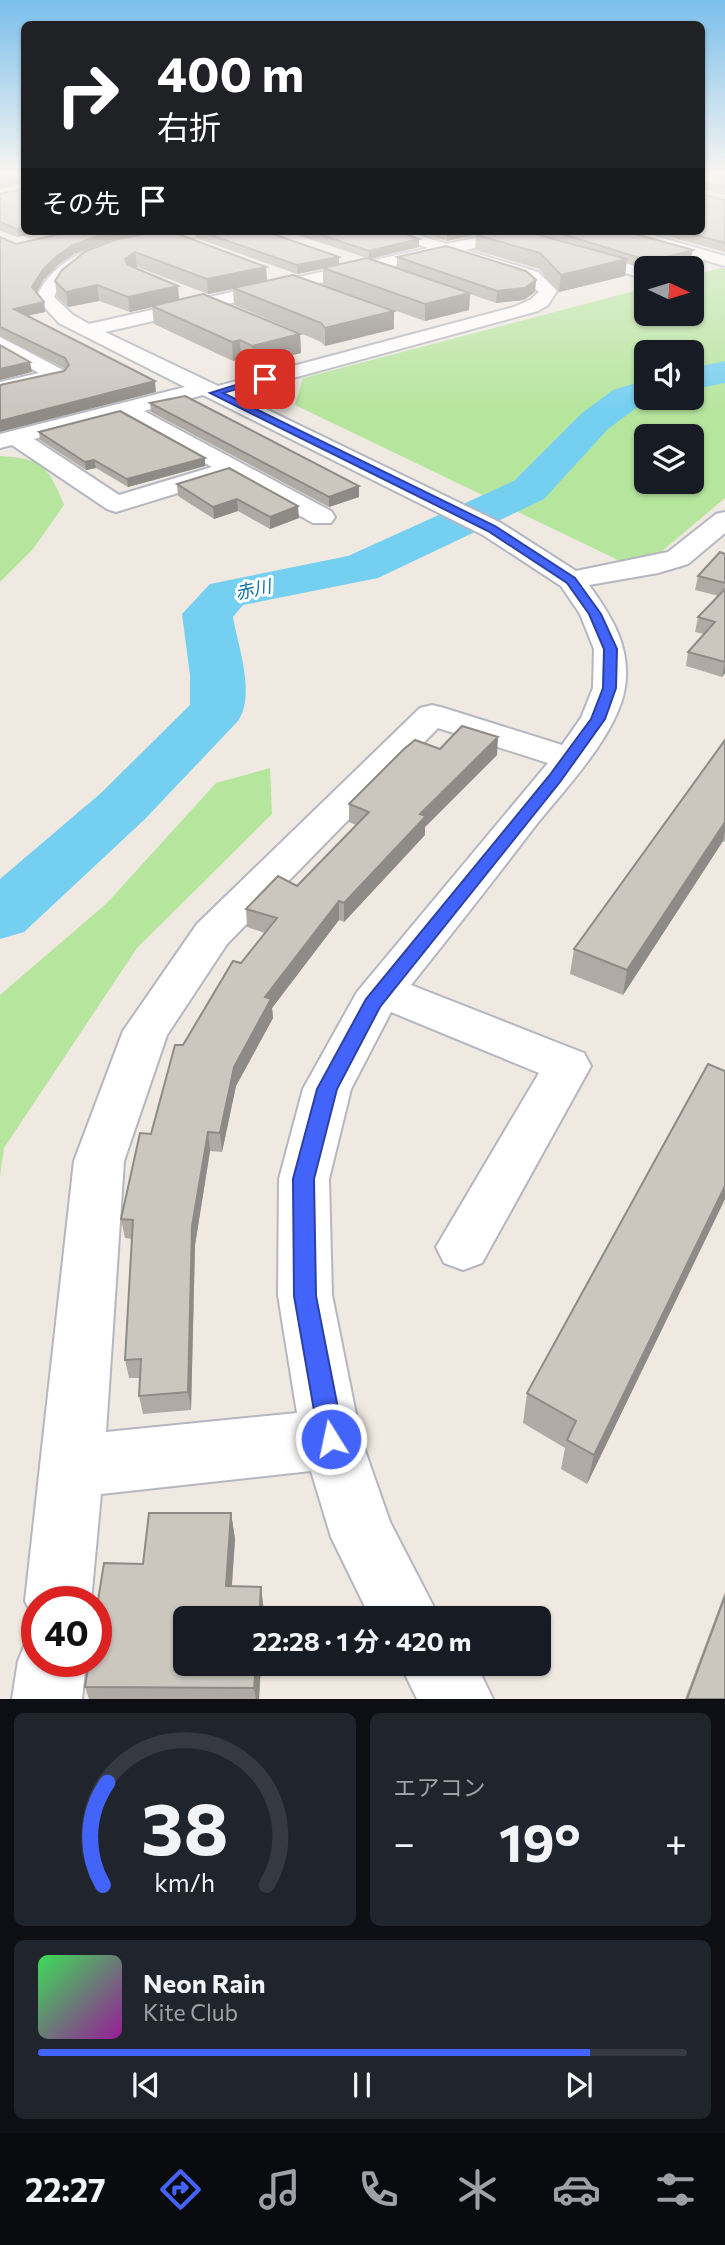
<!DOCTYPE html>
<html lang="ja">
<meta charset="utf-8">
<style>
:root{--surface:#171b24;--page:#20242c;--text:#f1f3f6;--muted:#9ea1a6;--line:#363941;--accent:#4264fb}
body{margin:0;font-family:Commissioner,"Noto Sans JP",sans-serif;background:var(--page);color:var(--text);height:100vh;display:flex;flex-direction:column;font-size:26px;white-space:nowrap}
*{box-sizing:border-box;margin:0}
p{font-size:23px;color:var(--muted)}
.icon{flex:none;width:38px;height:38px;fill:none;stroke:currentColor;stroke-width:2;stroke-linecap:round;stroke-linejoin:round}
.map{position:relative;height:1699px;overflow:hidden}
.details{display:flex;flex-direction:column;gap:14px;padding:14px;background:#0d0f14;flex:1}
.details>*{flex:none}
.guide{position:absolute;left:21px;top:21px;width:684px;height:214px;border-radius:10px;box-shadow:0 2px 5px #0004;background:#202124;color:#fff;overflow:hidden}
.needle{width:46px;rotate:94deg}
.fabs{position:absolute;left:634px;top:256px;display:grid;gap:14px}
.fabs a{display:grid;place-items:center;width:70px;height:70px;border-radius:10px;background:var(--surface);box-shadow:0 2px 5px #0004;font-size:35px}
.speed{position:absolute;left:21px;top:1586px;display:flex;gap:14px;font-size:35px;font-weight:700;text-align:center}
.speed>*{display:grid;place-content:center;width:91px;height:91px;border-radius:50%;background:var(--surface);box-shadow:0 2px 5px #0004;line-height:1}
.speed .limit{border:10px solid #d22;background:#fff;color:#111}
.pin{position:absolute;display:grid;place-items:center;width:60px;height:60px;color:#fff;margin:-30px;border-radius:14px;box-shadow:0 4px 10px #0006}
.me{position:absolute;width:77px;margin:-38px;rotate:350deg;stroke-linejoin:round;filter:drop-shadow(0 0 5px #0008)}
.turn{display:flex;align-items:center;gap:24px;height:147px;padding:0 21px;font-size:32px}
.turn .icon{width:91px;height:91px;stroke-width:2.5}
.turn b{display:block;font-size:49px;line-height:60px}
.then{display:flex;align-items:center;height:66px;padding:0 21px;background:#0003;gap:14px;font-size:26px}
.big{font-size:52px;font-weight:700;line-height:1.1}
.details .widget{flex:1;display:flex;flex-direction:column;justify-content:center;gap:10px;min-width:0;padding:0 24px;border-radius:10px;background:var(--page)}
.details .dial{align-items:center;gap:0}
.dial svg{height:182px;overflow:visible;fill:none;stroke:var(--line);stroke-width:7;stroke-linecap:round;text-anchor:middle}
.dial text{fill:var(--text);stroke:none}
.song{display:flex;align-items:center;gap:21px}
.cover{width:84px;height:84px;border-radius:10px;background:linear-gradient(135deg,hsl(130 70% 55%),hsl(300 70% 35%))}
.played{height:7px;border-radius:4px;background:linear-gradient(90deg,var(--accent) 85%,var(--line) 85%)}
.keys{display:flex;justify-content:space-around;direction:ltr}
.heat{display:flex;justify-content:space-between;align-items:center;font-size:38px;direction:ltr}
.details .tiles{flex:1;display:grid;gap:14px;grid-template-columns:1fr 1fr}
.widget:last-child{grid-column:span 2}
.trip{position:absolute;left:173px;top:1606px;width:378px;height:70px;border-radius:10px;background:var(--surface);box-shadow:0 2px 5px #0004;font-weight:700;line-height:70px;text-align:center}
.tabs{display:flex;height:112px;justify-content:space-around;align-items:center;background:#090b0e;color:var(--muted)}
.tabs .icon{width:49px;height:49px}
.tabs .selected{color:var(--accent)}
.tabs b{font-size:32px;color:var(--text)}
.map>svg:first-child{display:block}
.green{fill:#b6e59e;fill-rule:evenodd}
.lines{fill:none;stroke-linecap:round;stroke-linejoin:round}
.river{fill:#75cff0;fill-rule:evenodd}
.minor-casing{stroke:#b4b7c1;stroke-width:4}
.minor{fill:#fff;fill-rule:evenodd}
.wall{fill:#afaba4}
.shaded-wall{fill:#8e8b86}
.building{fill:#cbc7bf;stroke:#8e8b86;stroke-width:2}
.route{fill:#4264fb;stroke:#2b41a3;stroke-width:2}
.labels{text-anchor:middle;dominant-baseline:central;stroke-width:6;stroke-linejoin:round;paint-order:stroke}
.far-water-label{font-size:18px;font-style:italic;fill:#0d6fa3;stroke:#fff}
</style>
<div class="map">
<svg width="725" height="1699" viewBox="0 0 725 1699">
<rect width="100%" height="100%" fill="#efe9e1"/>
<g class="green">
<path d="M721,268l4,1v229l-64,54 -28,8h-15l-323,-155 8,-27 343,-90v25h45v-37zM646,352h45v45h-45zM646,436h45v45h-45z"/>
<path d="M0,456c42,2 48,10 64,49l-31,44 -33,33z"/>
<polygon points="270,768 272,814 137,948 4,1148 0,1176 0,995 107,903 216,783"/>
</g>
<g class="lines">
<g class="river">
<polygon points="725,361 725,383 691,390 691,368"/>
<path d="M646,380v17l13,2 -20,7 -31,23 -64,70 -166,79 -135,27 -10,12c5,30 23,77 5,104l-93,98 -121,113 -24,7v-60l101,-86 89,-88v-30l-8,-61 28,-30 138,-28 166,-75 68,-68 31,-23z"/>
</g>
<g class="minor-casing">
<g id="minor">
<path d="M172,231h36l-2,3c-46,12 -132,12 -152,63l19,18 16,9 339,-76 -47,-17h24l42,13 59,-13h29l-2,3 -68,16 73,22 19,19 -9,14 -10,6 -303,83 266,129 75,48 92,-19 48,-38 9,-2v21l-37,31 -30,9 -69,12c23,32 42,62 36,102 -7,47 -60,102 -89,138 -41,54 -83,107 -125,160l173,68 7,13 -109,197 -19,7 -19,-7 -8,-16 103,-174 -148,-61 -40,77 -22,90 3,116 29,144 29,83 50,97h-69l-40,-82 -20,-66 -210,23 -10,107h-54v24l-12,-24 49,-440 49,-130 74,-107 223,-216 12,-3 12,3 118,37 19,-27 12,-30 1,-39 -14,-35 -19,-28 -78,-51 -280,-140 -59,16 187,100 4,6 -4,6h-18l-83,-46 -114,35 -9,-3 -95,-64 -12,3v-14l185,-47 -126,-64 -23,-25c21,-51 87,-59 136,-67zM446,254l80,26 13,12 -9,8 -16,7 -296,79 -113,-54zM121,416l91,51 -93,28 -85,-56zM438,728l110,35 -191,229 -54,97 -24,90 -1,116 19,118 -191,19 18,-271 43,-126 60,-91z"/>
<polygon points="613,231 638,231 725,256 725,266 615,234"/>
<polygon points="577,249 646,269 646,279 571,257 569,254"/>
<polygon points="0,337 65,371 68,375 65,379 0,394 0,382 39,373 0,351"/>
<polygon points="37,1633 37,1661 86,1661 82,1699 12,1699 18,1661 28,1637"/>
<polygon points="400,1664 476,1664 493,1699 417,1699"/>
</g>
</g>
<use href="#minor" class="minor"/>
</g>
<g class="wall">
<polygon points="24,173 24,231 18,237 1,231 0,231 0,194 24,188 24,184 0,189"/>
<polygon points="702,173 725,173 725,195 703,189"/>
<polygon points="725,200 725,252 648,231 702,231"/>
<polygon points="158,231 112,240 74,254 58,265 44,279 36,292 44,302 45,312 27,316 156,392 64,371 66,369 0,336 0,237 16,244"/>
<polygon points="195,231 267,231 267,232 339,264 367,258 285,231 397,231 419,239 419,247 369,259 397,268 397,257 536,280 535,292 524,300 496,303 470,294 469,310 425,321 323,285 323,269 297,274 196,238"/>
<polygon points="414,231 490,231 535,234 535,231 625,231 691,259 656,268 646,268 646,269 626,263 625,276 559,292 539,269 475,250 476,235 447,241"/>
<polygon points="118,239 266,267 267,280 394,329 325,346 321,342 234,305 233,289 208,294 137,267 135,268 178,286 179,300 300,334 301,353 253,365 241,359 233,361 154,324 152,307 130,312 99,301 68,307 57,297 55,281"/>
<polygon points="150,403 359,486 359,497 329,507 151,412"/>
<polygon points="39,432 205,458 205,466 128,487 96,468 86,470 40,440"/>
<polygon points="229,468 299,518 270,529 238,511 214,519 178,496 177,484"/>
<polygon points="725,554 725,673 722,677 686,666 688,652 704,634 695,632 698,617 719,596 695,590 698,576"/>
<polygon points="725,740 725,842 723,841 623,995 570,974 574,949"/>
<polygon points="440,749 497,755 425,827 425,835 344,922 339,920 272,1008 273,1018 236,1086 222,1152 210,1151 195,1245 191,1410 143,1414 139,1396 140,1378 129,1378 125,1360 132,1239 125,1238 121,1219 183,1045 241,963 265,933 247,927 246,909 297,886 356,825 349,822 349,804"/>
<polygon points="725,1071 725,1199 587,1484 561,1469 565,1448 523,1423 527,1393"/>
<polygon points="231,1513 235,1539 232,1586 264,1611 259,1699 89,1699 85,1687 143,1564"/>
<polygon points="725,1592 725,1699 685,1699"/>
</g>
<g class="shaded-wall">
<polygon points="22,177 24,184 0,189 0,181"/>
<polygon points="24,227 24,231 47,231 18,237 17,229"/>
<polygon points="111,231 158,231 112,240 74,254 58,265 44,279 34,297 32,287 43,270 57,256 73,245"/>
<polygon points="456,231 490,231 447,241 447,233"/>
<polygon points="419,239 419,247 369,259 369,251"/>
<polygon points="693,250 691,259 656,268 649,268 650,261"/>
<polygon points="135,252 137,267 126,273 125,259"/>
<polygon points="339,257 339,265 297,274 297,265"/>
<polygon points="627,259 625,276 559,292 561,275"/>
<polygon points="266,267 267,281 233,288 233,289 208,294 207,279"/>
<polygon points="536,280 535,292 524,300 496,303 497,291"/>
<polygon points="97,285 99,301 68,307 66,292"/>
<polygon points="178,286 179,301 152,306 152,307 130,312 128,297"/>
<polygon points="470,293 469,310 425,321 425,304"/>
<polygon points="44,302 45,312 15,318 14,309"/>
<polygon points="394,311 394,329 325,346 325,328"/>
<polygon points="300,334 301,353 253,365 252,346"/>
<polygon points="240,340 241,359 233,361 232,342"/>
<polygon points="30,362 32,372 0,380 0,369"/>
<polygon points="155,381 156,392 0,432 0,421"/>
<polygon points="205,458 205,466 128,487 127,479"/>
<polygon points="94,460 96,468 86,470 85,462"/>
<polygon points="359,486 359,497 329,507 329,497"/>
<polygon points="237,499 238,511 214,519 213,507"/>
<polygon points="298,506 299,518 270,529 270,517"/>
<polygon points="725,662 725,673 722,677"/>
<polygon points="498,737 497,755 425,827 425,835 344,922 344,903 420,814"/>
<polygon points="725,822 725,831 723,841 623,995 627,970"/>
<polygon points="339,901 339,920 272,1008 273,1018 236,1086 222,1152 220,1133 234,1067 265,997"/>
<polygon points="208,1132 210,1151 195,1245 191,1410 188,1392 192,1226"/>
<polygon points="725,1186 725,1199 587,1484 594,1455"/>
<polygon points="231,1513 235,1539 230,1611 226,1586"/>
<polygon points="261,1587 264,1611 264,1619 259,1619"/>
<polygon points="256,1664 261,1664 259,1699 256,1699 254,1688"/>
</g>
<g class="building">
<polygon points="0,173 24,173 24,184 22,177 0,181"/>
<polygon points="702,173 725,173 725,187 704,182 702,183"/>
<polygon points="24,188 24,227 17,229 0,222 0,194"/>
<polygon points="702,194 725,200 725,243 680,231 702,231"/>
<polygon points="74,231 113,231 73,245 57,256 43,270 32,287 44,302 14,309 155,381 0,421 0,385 64,371 69,365 65,358 0,327 0,237 16,244"/>
<polygon points="161,231 170,231 266,267 207,279 135,252 125,259 128,265 178,286 128,297 97,285 66,292 55,281 62,270 86,251 118,239"/>
<polygon points="199,231 267,231 267,232 339,257 297,265"/>
<polygon points="310,231 397,231 419,239 369,251"/>
<polygon points="493,231 524,231 627,259 561,275 540,253 476,235"/>
<polygon points="552,231 625,231 693,250 650,261"/>
<polygon points="446,246 526,271 536,280 525,288 497,291 397,257"/>
<polygon points="367,258 470,293 425,304 323,268"/>
<polygon points="293,275 394,311 325,328 321,323 233,288"/>
<polygon points="203,294 300,334 252,346 240,340 232,342 152,306"/>
<polygon points="0,345 30,362 0,369"/>
<polygon points="185,396 359,486 329,497 150,403"/>
<polygon points="120,411 205,458 127,479 94,460 85,462 39,432"/>
<polygon points="229,468 298,506 270,517 237,499 213,507 177,484"/>
<polygon points="720,552 725,554 725,583 698,576"/>
<polygon points="725,589 725,662 688,652 715,622 698,617"/>
<polygon points="462,726 498,737 420,814 426,816 344,903 339,901 265,997 271,999 234,1067 220,1133 208,1132 192,1226 188,1392 139,1396 141,1359 125,1360 133,1220 121,1219 140,1133 151,1134 175,1045 183,1045 233,961 241,963 277,918 246,909 278,876 297,886 369,812 349,804 404,749 415,740 440,749"/>
<polygon points="725,740 725,822 627,970 574,949"/>
<polygon points="708,1064 725,1071 725,1186 594,1455 567,1440 576,1421 527,1393"/>
<polygon points="149,1513 231,1513 226,1586 261,1587 259,1619 186,1619 186,1664 256,1664 254,1688 85,1687 89,1661 96,1661 96,1613 104,1563 143,1564"/>
<polygon points="725,1596 725,1699 687,1699"/>
</g>
<linearGradient id="sky" x2="0" y2="1"><stop stop-color="#7abfeb"/><stop offset="0.42" stop-color="#f8f5f2"/><stop offset="1" stop-color="#f8f5f2" stop-opacity="0"/></linearGradient>
<rect width="725" height="411" fill="url(#sky)"/>
<polygon class="route" points="262,377 270,379 223,393 495,526 575,578 601,614 617,649 616,688 605,719 560,782 380,1007 337,1089 314,1179 316,1296 344,1439 340,1448 331,1452 323,1448 319,1439 294,1296 293,1179 317,1089 366,999 549,776 591,719 603,688 604,649 589,614 567,583 488,531 210,393"/>
<g class="labels">
<g class="far-water-label">
<text transform="translate(253 589) rotate(-12)">赤川</text>
</g>
</g>
</svg>
<div class="fabs">
<a><svg class="needle" viewBox="-14 -14 28 28"><path d="M0-13l5 13h-10z" fill="#e53935"/><path d="M0 13l5-13h-10z" fill="#9ea1a6"/></svg></a>
<a><svg class="icon" aria-label="sound" viewBox="0 0 24 24"><path d="M4 9h4l5-4v14l-5-4H4zM17 9q2 3 0 6"/></svg></a>
<a><svg class="icon" aria-label="layers" viewBox="0 0 24 24"><path d="M12 4l9 5-9 5-9-5zM3 14l9 5 9-5"/></svg></a>
</div>
<div class="speed"><div class="limit">40</div></div>
<div class="pin" style="left:265px;top:379px;background:#d93025"><svg class="icon" aria-label="arrive" viewBox="0 0 24 24"><path d="M6 21V4h12l-3 4 3 4H6"/></svg></div>
<svg class="me" style="left:331px;top:1439px" viewBox="-20 -20 40 40"><circle r="17" fill="#4264fb" stroke="#fff" stroke-width="3"/><path d="M0-11L8 9 0 5-8 9z" fill="#fff"/></svg>
<div class="trip">22:28 · 1 分 · 420 m</div>
<div class="guide">
<div class="turn"><svg class="icon" aria-label="right" viewBox="0 0 24 24"><path d="M7 20v-9h11M14 6l5 5-5 5"/></svg><div><b>400 m</b>右折</div></div>
<div class="then">その先<svg class="icon" aria-label="arrive" viewBox="0 0 24 24"><path d="M6 21V4h12l-3 4 3 4H6"/></svg></div>
</div>
</div>
<section class="details">
<div class="tiles">
<div class="widget dial"><svg viewBox="0 0 100 80">
<path d="M14 69A42 42 0 1 1 86 69"/>
<path d="M14 69A42 42 0 0 1 16 24" stroke="#4264fb"/>
<text x="50" y="56" font-size="32" font-weight="700">38</text>
<text x="50" y="72" font-size="11">km/h</text>
</svg></div>
<div class="widget"><p>エアコン</p>
<div class="heat"><a>−</a><b class="big">19°</b><a>+</a></div>
</div>
<div class="widget">
<div class="song"><i class="cover"></i><div><b>Neon Rain</b><p>Kite Club</p></div></div>
<div class="played"></div>
<div class="keys"><svg class="icon" aria-label="previous" viewBox="0 0 24 24"><path d="M18 5L8 12l10 7zM5 5v14"/></svg><svg class="icon" aria-label="pause" viewBox="0 0 24 24"><path d="M8 5v14M16 5v14"/></svg><svg class="icon" aria-label="next" viewBox="0 0 24 24"><path d="M6 5l10 7-10 7zM19 5v14"/></svg></div>
</div>
</div>
</section>
<nav class="tabs">
<b>22:27</b>
<svg class="icon selected" aria-label="directions" viewBox="0 0 24 24"><path d="M12 3l9 9-9 9-9-9zM9 14v-3h6M13 9l2 2-2 2"/></svg>
<svg class="icon" aria-label="music" viewBox="0 0 24 24"><path d="M9 18V5l10-2v13"/><circle cx="6" cy="18" r="3"/><circle cx="16" cy="16" r="3"/></svg>
<svg class="icon" aria-label="phone" viewBox="0 0 24 24"><path d="M5 4h4l2 5-3 2q2 4 5 5l2-3 5 2v4C11 20 4 13 5 4z"/></svg>
<svg class="icon" aria-label="climate" viewBox="0 0 24 24"><path d="M12 3v18M4 7l16 10M4 17L20 7"/></svg>
<svg class="icon" aria-label="car" viewBox="0 0 24 24"><path d="M5 17H2v-5l4-1 3-4h7l3 4 3 1v5h-3M9 17h6M6 11h13"/><circle cx="7" cy="17" r="2"/><circle cx="17" cy="17" r="2"/></svg>
<svg class="icon" aria-label="filters" viewBox="0 0 24 24"><path d="M4 7h16M4 17h16"/><circle cx="9" cy="7" r="2"/><circle cx="15" cy="17" r="2"/></svg>
</nav>
